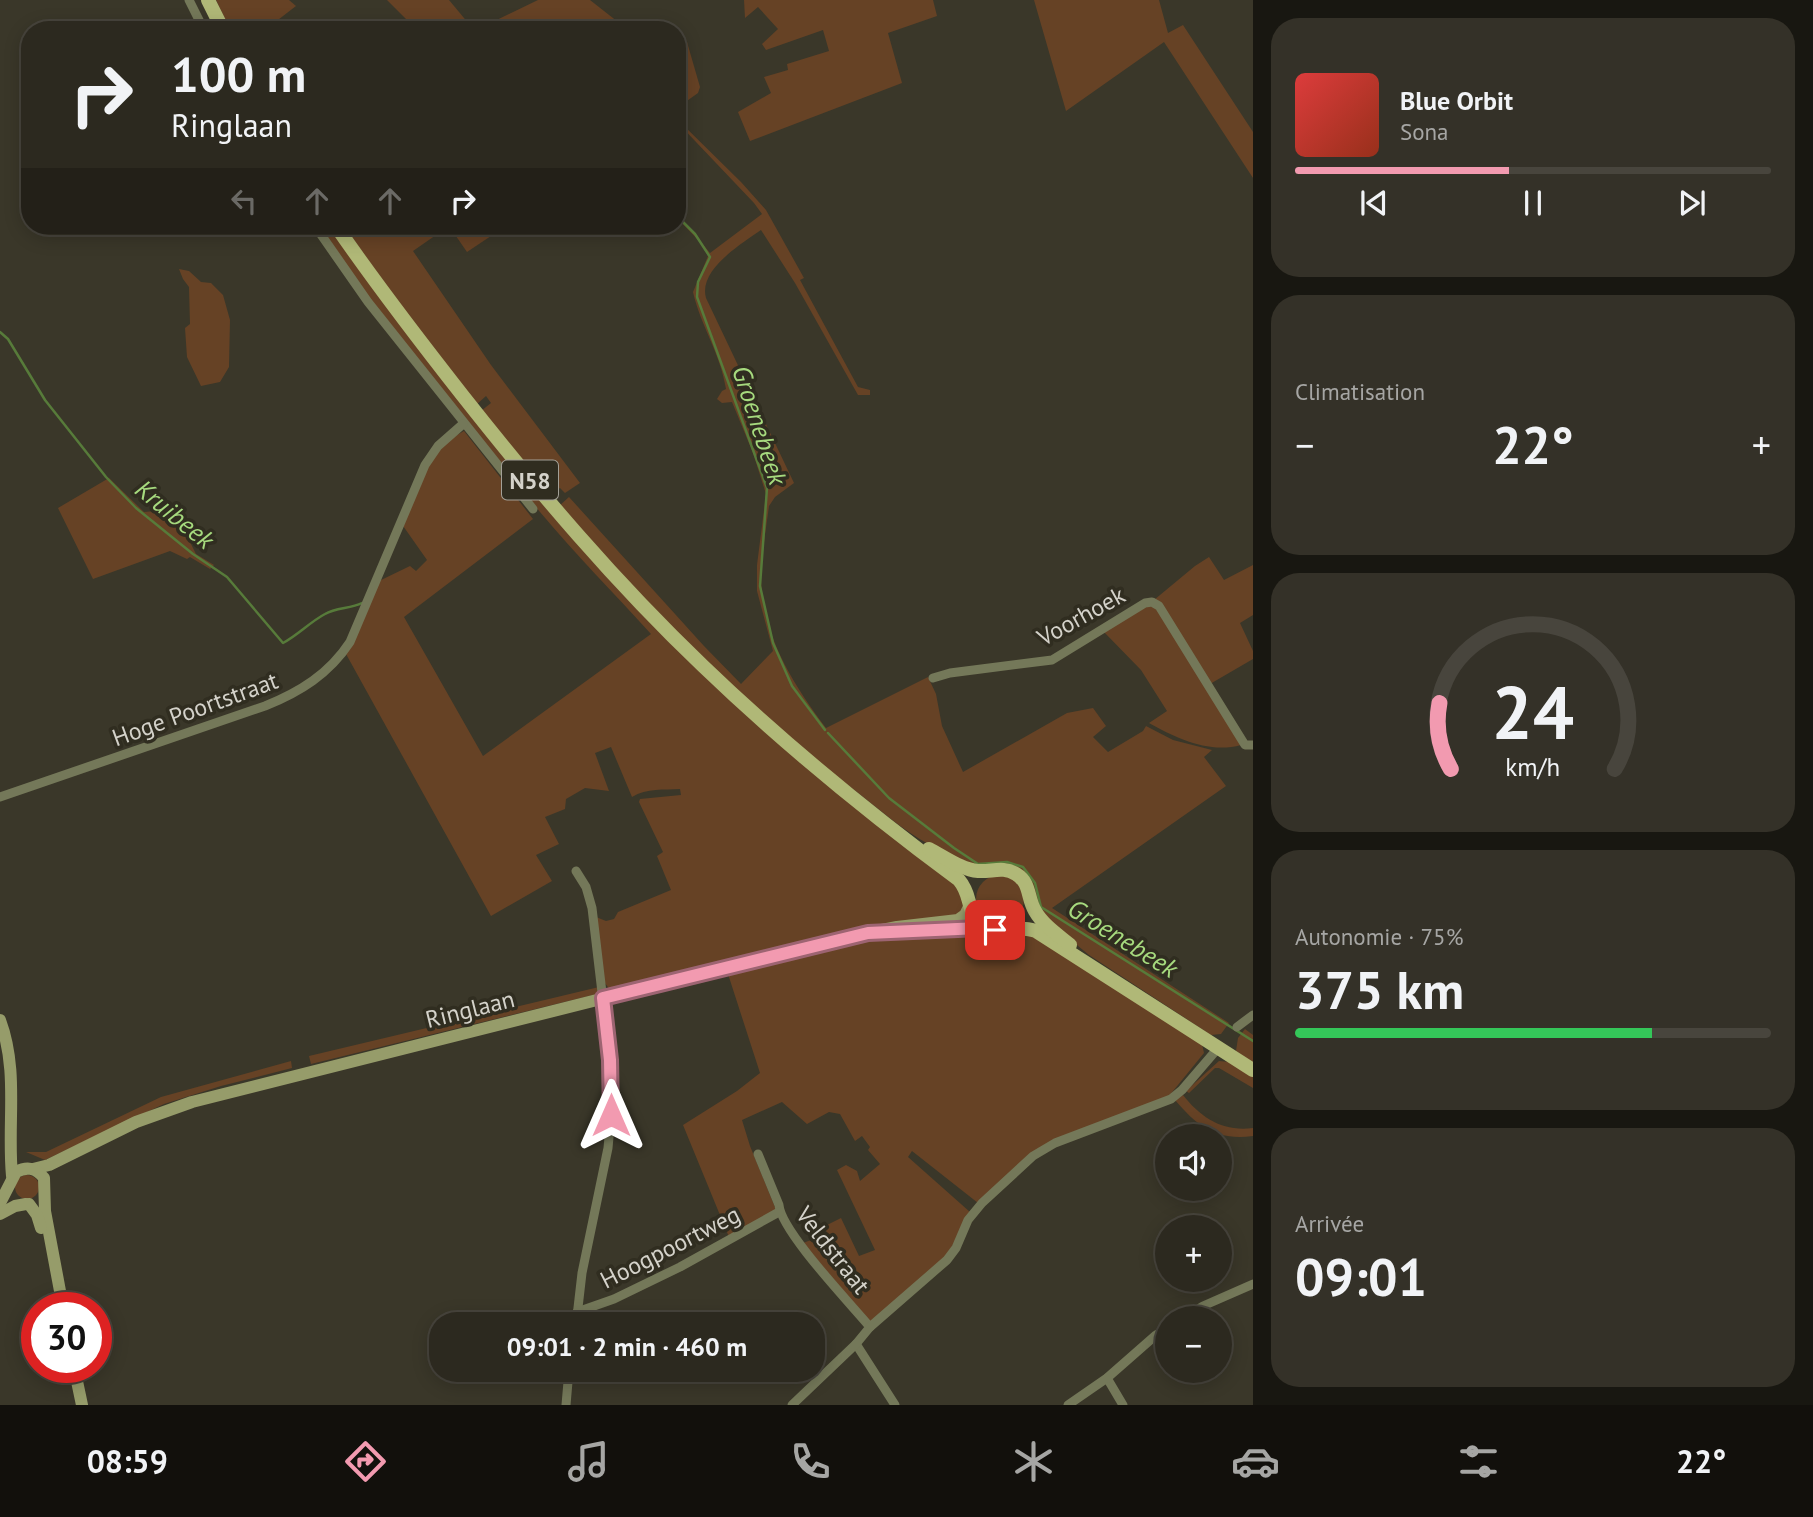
<!DOCTYPE html>
<html lang="fr">
<meta charset="utf-8">
<style>
:root{--surface:#2c291f;--page:#343128;--text:#f1f3f6;--muted:#a6a6a4;--line:#48453d;--accent:#f29ab0}
body{margin:0;font-family:"PT Sans",sans-serif;background:var(--page);color:var(--text);height:100vh;display:flex;flex-direction:column;font-size:26px;white-space:nowrap}
*{box-sizing:border-box;margin:0}
p{font-size:23px;color:var(--muted)}
.icon{flex:none;width:38px;height:38px;fill:none;stroke:currentColor;stroke-width:2;stroke-linecap:round;stroke-linejoin:round}
.map{position:relative;flex:1;overflow:hidden}
.drawer{display:flex;flex-direction:column;gap:18px;padding:18px;background:#181711;width:560px}
.drawer>*{flex:none}
.top-card{position:absolute;left:21px;top:21px;width:665px;height:214px;border-radius:28px;box-shadow:0 4px 18px #0003,0 0 0 2px var(--line);background:#2c291f;color:var(--text);overflow:hidden}
.fabs{position:absolute;left:1155px;top:1124px;display:grid;gap:14px}
.fabs a{display:grid;place-items:center;width:77px;height:77px;border-radius:50%;background:var(--surface);box-shadow:0 4px 18px #0003,0 0 0 2px var(--line);font-size:35px}
.speed{position:absolute;left:21px;top:1292px;display:flex;gap:14px;font-size:35px;font-weight:700;text-align:center}
.speed>*{display:grid;place-content:center;width:91px;height:91px;border-radius:50%;background:var(--surface);box-shadow:0 4px 18px #0003,0 0 0 2px var(--line);line-height:1}
.speed .limit{border:10px solid #d22;background:#fff;color:#111}
.pin{position:absolute;display:grid;place-items:center;width:60px;height:60px;color:#fff;margin:-30px;border-radius:14px;box-shadow:0 4px 10px #0006}
.me{position:absolute;width:77px;margin:-38px;rotate:0deg;stroke-linejoin:round;filter:drop-shadow(0 0 5px #0008)}
.turn{display:flex;align-items:center;gap:24px;height:147px;padding:0 35px;font-size:32px}
.turn .icon{width:91px;height:91px;stroke-width:2.5}
.turn b{display:block;font-size:49px;line-height:60px}
.lanes{display:flex;align-items:center;height:66px;padding:0 35px;background:#0003;justify-content:center;gap:35px;direction:ltr}
.lanes .off{opacity:.35}
.big{font-size:52px;font-weight:800;line-height:1.1}
.drawer .card{flex:1;display:flex;flex-direction:column;justify-content:center;gap:10px;min-width:0;padding:0 24px;border-radius:28px;background:var(--page)}
.drawer .dial{align-items:center;gap:0}
.dial svg{height:182px;overflow:visible;fill:none;stroke:var(--line);stroke-width:7;stroke-linecap:round;text-anchor:middle}
.dial text{fill:var(--text);stroke:none}
.song{display:flex;align-items:center;gap:21px}
.cover{width:84px;height:84px;border-radius:10px;background:linear-gradient(135deg,hsl(0 70% 55%),hsl(10 70% 35%))}
.played{height:7px;border-radius:4px;background:linear-gradient(90deg,var(--accent) 45%,var(--line) 45%)}
.keys{display:flex;justify-content:space-around;direction:ltr}
.heat{display:flex;justify-content:space-between;align-items:center;font-size:38px;direction:ltr}
.charge{height:10px;border-radius:5px;background:linear-gradient(90deg,#34c759 75%,var(--line) 0)}
.trip{position:absolute;left:429px;top:1312px;width:396px;height:70px;border-radius:28px;background:var(--surface);box-shadow:0 4px 18px #0003,0 0 0 2px var(--line);font-weight:800;line-height:70px;text-align:center}
.dock{display:flex;height:112px;justify-content:space-around;align-items:center;background:#12100c;color:var(--muted)}
.dock .icon{width:49px;height:49px}
.dock .selected{color:var(--accent)}
.dock b{font-size:32px;color:var(--text)}
main{display:flex;flex:1;min-height:0}
.map>svg:first-child{display:block}
.green{fill:#664225}
.lines{fill:none;stroke-linecap:round;stroke-linejoin:round}
.stream{stroke:#577b3a;stroke-width:2.5}
.street{stroke:#747859;stroke-width:9}
.secondary{stroke:#969c6a;stroke-width:12}
.primary{stroke:#b0b877;stroke-width:14}
.route-casing{stroke:#9d6472;stroke-width:18}
.route{stroke:#f29ab0;stroke-width:12}
.labels{text-anchor:middle;dominant-baseline:central;stroke-width:7;stroke-linejoin:round;paint-order:stroke}
.shield{fill:#302d20;stroke:#a3a097;stroke-width:2}
.shield-label{font-size:23px;font-weight:bold;fill:#d4d2ca}
.street-label{font-size:24px;fill:#d4d2ca;stroke:#302d20}
.water-label{font-size:26px;font-style:italic;fill:#a6da7e;stroke:#302d20}
</style>
<main>
<div class="map">
<svg width="1253" height="1405" viewBox="0 0 1253 1405">
<rect width="100%" height="100%" fill="#3a3729"/>
<g class="green">
<polygon points="216,0 289,0 296,6 265,30 230,30"/>
<polygon points="387,0 449,0 474,30 417,30"/>
<polygon points="538,0 590,0 618,22 641,30 476,30"/>
<polygon points="744,0 933,0 937,16 888,33 902,83 750,141 738,112 771,93 764,77 788,70 787,64 829,51 823,30 766,50 762,44 778,29 758,7 745,18"/>
<polygon points="1034,0 1159,0 1168,33 1183,25 1253,132 1253,178 1164,42 1066,111"/>
<polygon points="677,39 687,42 700,87 698,93 677,108"/>
<path d="M677,119l64,63 25,28 38,68 -4,2 58,107 12,3v5h-12l-63,-112 -34,-53c-20,14 -63,40 -55,68l88,185 -19,14 -6,9c-3,23 -7,46 -8,70 0,58 32,108 65,152l102,-51 8,17 6,32 21,46 104,-59 26,-5 13,18 -13,11 15,15 35,-21 3,-5 27,14 39,10 -8,7 22,29 -174,122 177,115 -8,11 -10,1 -122,-80 -46,-38 -10,-30c-35,-13 -70,-25 -103,-42 -28,-15 -52,-37 -77,-56 -108,-82 -204,-182 -294,-283l10,-9 135,149 37,38 32,-33 -16,-60v-26l9,-71 -13,-41 -21,-51 -10,1 -5,-4 5,-8 4,-2c-6,-37 -25,-62 -33,-97l15,-36 -6,-12 -25,-26v-5l33,40 52,-39 -8,-11 -77,-81z"/>
<path d="M318,226h11l86,117 109,140 73,83 366,324 3,10 -6,15 -349,76 -7,-9 -8,-65 10,4 8,-2 4,-7 53,-22 -14,-34 6,-4 -24,-50 1,-3 41,-4 -1,-6c-16,1 -33,-1 -48,8l-21,-50 -16,6 14,38 -24,-3 -19,11 -1,10 -20,8 14,27 -23,11 16,26 -61,35 -145,-262 33,-73 31,-15 6,5 11,-11 -26,-37 30,-64 14,-17 19,-11 69,88 -129,98 79,139 168,-122c-37,-41 -76,-80 -111,-122 -79,-92 -154,-187 -222,-286z"/>
<polygon points="344,226 506,226 467,252 449,226 413,251 491,365 580,483 565,493 560,488 550,495 481,411 491,403 486,396 476,405 405,312"/>
<polygon points="179,269 189,271 201,282 211,283 223,295 230,320 229,367 220,382 201,386 187,357 185,328 190,324 189,287 183,279"/>
<polygon points="109,478 144,512 156,511 176,522 187,536 196,554 214,565 210,569 190,557 187,559 170,551 93,579 58,508"/>
<polygon points="1209,557 1224,580 1253,565 1253,615 1240,623 1253,651 1253,659 1210,684 1154,600 1195,566"/>
<path d="M1148,605l8,3 85,137c-32,9 -65,-7 -92,-22l18,-12 -26,-41 -37,-38z"/>
<circle cx="1000" cy="899" r="24"/>
<polygon points="983,931 1031,933 1202,1044 1204,1053 1169,1096 1031,1153 978,1203 912,1151 908,1157 970,1212 947,1256 871,1321 868,1320 803,1243 827,1234 825,1226 841,1218 859,1256 875,1250 837,1170 846,1165 857,1171 860,1181 880,1164 868,1150 870,1147 862,1136 855,1141 840,1114 829,1112 807,1124 782,1102 742,1120 750,1146 777,1212 729,1237 683,1125 737,1091 760,1073 728,974 853,942 890,936"/>
<polygon points="599,987 597,994 311,1064 309,1056"/>
<polygon points="1245,1029 1253,1035 1253,1063 1236,1051 1238,1038"/>
<polygon points="291,1061 292,1068 221,1086 164,1104 45,1160 26,1152 46,1152 161,1097"/>
<polygon points="1219,1061 1230,1062 1253,1076 1253,1088 1219,1068 1215,1068 1189,1093 1186,1091"/>
<path d="M1183,1095c18,23 40,37 70,33v8c-36,5 -55,-9 -78,-36z"/>
<circle cx="27" cy="1187" r="12"/>
</g>
<g class="lines">
<g class="stream">
<polyline points="677,216 695,234 710,257 698,282 697,297 767,488 760,586 773,643 792,686 825,730"/>
<path d="M0,332l8,7 37,61 61,77 30,31 57,46 34,23 56,66c15,-8 27,-21 42,-29 11,-7 25,-5 37,-11"/>
<polyline points="828,733 889,798 954,848 978,864 1007,862 1023,867 1035,883 1041,907 1253,1041"/>
</g>
<g class="street">
<polyline points="189,0 204,30"/>
<polyline points="315,226 368,302 533,509"/>
<polyline points="933,678 950,673 1052,660 1145,603 1152,602 1159,606 1245,745 1253,745"/>
<path d="M0,797l265,-91c35,-14 64,-32 85,-64l75,-177 13,-19 25,-22"/>
<polyline points="1237,1027 1253,1015"/>
<path d="M758,1154l21,51c2,26 71,98 91,122"/>
<polyline points="577,1312 614,1299 680,1267 779,1212"/>
<polyline points="1184,1318 1203,1306 1253,1284"/>
<polyline points="576,1325 582,1273 608,1148 611,1115 610,1060 592,908 586,887 576,871"/>
<polyline points="856,1344 895,1405"/>
<polyline points="1107,1378 1123,1405"/>
<polyline points="566,1405 569,1370"/>
<polyline points="792,1405 856,1344 870,1327 947,1260 956,1248 968,1220 982,1203 1033,1156 1055,1143 1171,1099 1182,1090 1219,1047"/>
<polyline points="1068,1405 1107,1378 1156,1335 1167,1328"/>
</g>
<g class="secondary">
<polyline points="942,930 994,929"/>
<path d="M0,1020c19,51 7,103 12,156"/>
<polyline points="33,1169 49,1165 136,1122 192,1102 847,937 897,927 958,920 965,915 970,905"/>
<path d="M0,1203l16,-31c11,-6 20,-4 28,6l1,33 18,96"/>
<polyline points="29,1204 37,1215 41,1228"/>
<polyline points="0,1214 15,1206 26,1204"/>
<polyline points="74,1367 82,1405"/>
</g>
<g class="primary">
<polyline points="208,0 223,30"/>
<path d="M336,226c40,58 83,114 127,170 75,95 152,186 240,270 80,77 167,148 256,214 11,13 8,23 15,35 14,23 41,8 62,16l217,139"/>
<path d="M929,849c14,7 33,21 49,22 14,1 25,-5 38,3 15,9 11,24 19,37 8,14 23,24 35,34"/>
</g>
</g>
<g class="lines">
<g class="route-casing">
<polyline id="route" points="611,1115 610,1060 603,998 868,933 980,928 995,930"/>
</g>
<use href="#route" class="route"/>
</g>
<g class="labels">
<rect class="shield" x="502" y="460.5" width="56" height="39" rx="5"/>
<g class="shield-label">
<text x="530" y="480">N58</text>
</g>
<g class="street-label">
<text transform="translate(1081 616) rotate(-29)">Voorhoek</text>
<text transform="translate(195 709) rotate(-20)">Hoge Poortstraat</text>
<text transform="translate(470 1009) rotate(-14)">Ringlaan</text>
<text transform="translate(670 1247) rotate(-27)">Hoogpoortweg</text>
<text transform="translate(833 1250) rotate(52)">Veldstraat</text>
</g>
<g class="water-label">
<text transform="translate(760 425) rotate(72)">Groenebeek</text>
<text transform="translate(175 514) rotate(39)">Kruibeek</text>
<text transform="translate(1123 938) rotate(32)">Groenebeek</text>
</g>
</g>
</svg>
<div class="fabs">
<a><svg class="icon" aria-label="sound" viewBox="0 0 24 24"><path d="M4 9h4l5-4v14l-5-4H4zM17 9q2 3 0 6"/></svg></a>
<a>+</a>
<a>−</a>
</div>
<div class="speed"><div class="limit">30</div></div>
<div class="pin" style="left:995px;top:930px;background:#d93025"><svg class="icon" aria-label="arrive" viewBox="0 0 24 24"><path d="M6 21V4h12l-3 4 3 4H6"/></svg></div>
<svg class="me" style="left:611px;top:1115px" viewBox="-20 -20 40 40"><path d="M0-17L14 15 0 8-14 15z" fill="#f29ab0" stroke="#fff" stroke-width="4"/></svg>
<div class="trip">09:01 · 2 min · 460 m</div>
<div class="top-card">
<div class="turn"><svg class="icon" aria-label="right" viewBox="0 0 24 24"><path d="M7 20v-9h11M14 6l5 5-5 5"/></svg><div><b>100 m</b>Ringlaan</div></div>
<div class="lanes"><svg class="icon off" aria-label="left" viewBox="0 0 24 24"><path d="M17 20v-9H6M10 6l-5 5 5 5"/></svg><svg class="icon off" aria-label="ahead" viewBox="0 0 24 24"><path d="M12 20V5M6 11l6-6 6 6"/></svg><svg class="icon off" aria-label="ahead" viewBox="0 0 24 24"><path d="M12 20V5M6 11l6-6 6 6"/></svg><svg class="icon" aria-label="right" viewBox="0 0 24 24"><path d="M7 20v-9h11M14 6l5 5-5 5"/></svg></div>
</div>
</div>
<section class="drawer">
<div class="card">
<div class="song"><i class="cover"></i><div><b>Blue Orbit</b><p>Sona</p></div></div>
<div class="played"></div>
<div class="keys"><svg class="icon" aria-label="previous" viewBox="0 0 24 24"><path d="M18 5L8 12l10 7zM5 5v14"/></svg><svg class="icon" aria-label="pause" viewBox="0 0 24 24"><path d="M8 5v14M16 5v14"/></svg><svg class="icon" aria-label="next" viewBox="0 0 24 24"><path d="M6 5l10 7-10 7zM19 5v14"/></svg></div>
</div>
<div class="card"><p>Climatisation</p>
<div class="heat"><a>−</a><b class="big">22°</b><a>+</a></div>
</div>
<div class="card dial"><svg viewBox="0 0 100 80">
<path d="M14 69A42 42 0 1 1 86 69"/>
<path d="M14 69A42 42 0 0 1 9 40" stroke="#f29ab0"/>
<text x="50" y="56" font-size="32" font-weight="700">24</text>
<text x="50" y="72" font-size="11">km/h</text>
</svg></div>
<div class="card"><p>Autonomie · 75%</p><b class="big">375 km</b><div class="charge"></div></div>
<div class="card"><p>Arrivée</p><b class="big">09:01</b></div>
</section>
</main>
<nav class="dock">
<b>08:59</b>
<svg class="icon selected" aria-label="directions" viewBox="0 0 24 24"><path d="M12 3l9 9-9 9-9-9zM9 14v-3h6M13 9l2 2-2 2"/></svg>
<svg class="icon" aria-label="music" viewBox="0 0 24 24"><path d="M9 18V5l10-2v13"/><circle cx="6" cy="18" r="3"/><circle cx="16" cy="16" r="3"/></svg>
<svg class="icon" aria-label="phone" viewBox="0 0 24 24"><path d="M5 4h4l2 5-3 2q2 4 5 5l2-3 5 2v4C11 20 4 13 5 4z"/></svg>
<svg class="icon" aria-label="climate" viewBox="0 0 24 24"><path d="M12 3v18M4 7l16 10M4 17L20 7"/></svg>
<svg class="icon" aria-label="car" viewBox="0 0 24 24"><path d="M5 17H2v-5l4-1 3-4h7l3 4 3 1v5h-3M9 17h6M6 11h13"/><circle cx="7" cy="17" r="2"/><circle cx="17" cy="17" r="2"/></svg>
<svg class="icon" aria-label="filters" viewBox="0 0 24 24"><path d="M4 7h16M4 17h16"/><circle cx="9" cy="7" r="2"/><circle cx="15" cy="17" r="2"/></svg>
<b>22°</b>
</nav>
